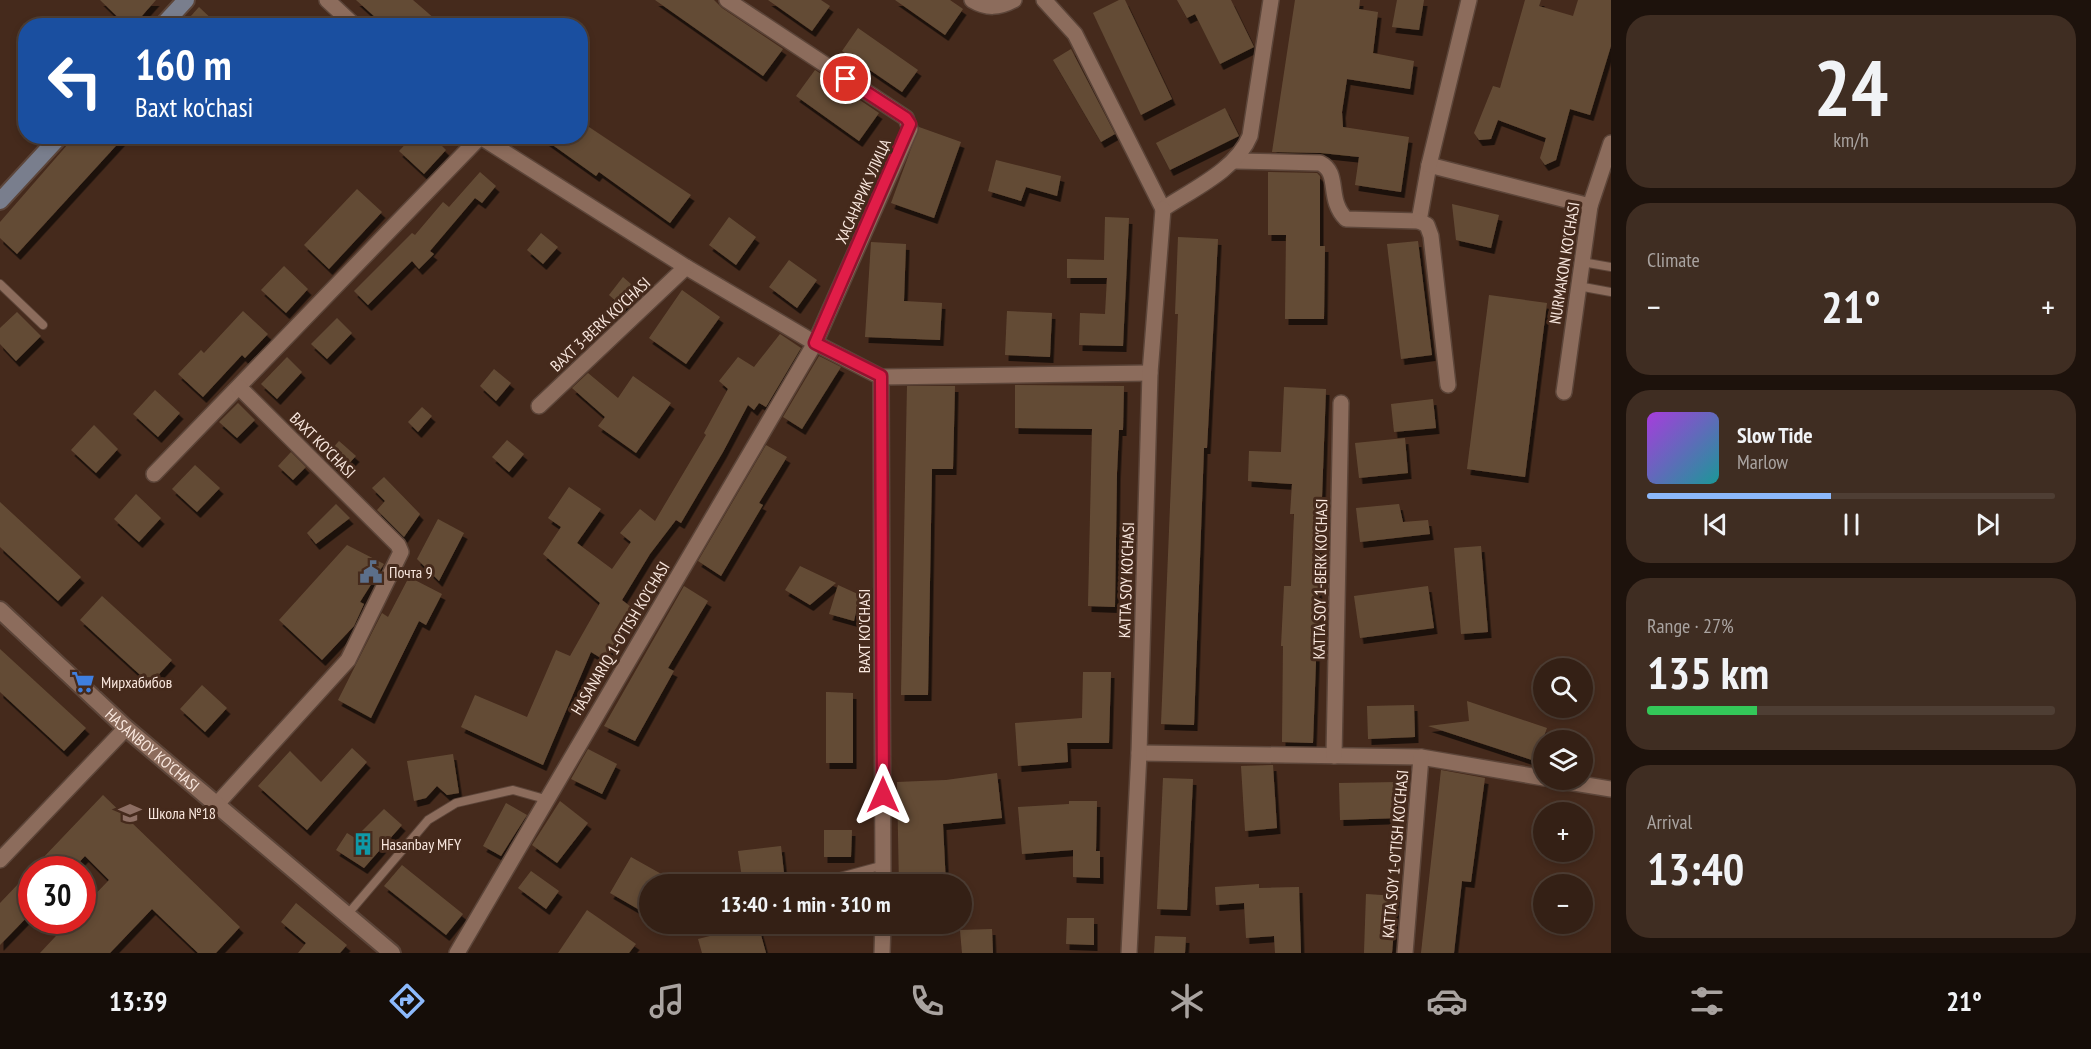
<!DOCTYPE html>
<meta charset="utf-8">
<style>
:root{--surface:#342015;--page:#3f2d22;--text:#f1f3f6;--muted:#a9a3a0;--line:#4e3e34;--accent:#8cb9fc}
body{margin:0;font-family:"PT Sans Narrow",sans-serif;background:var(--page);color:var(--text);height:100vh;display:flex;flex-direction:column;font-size:22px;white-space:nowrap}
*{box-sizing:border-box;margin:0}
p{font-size:20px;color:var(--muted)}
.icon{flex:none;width:33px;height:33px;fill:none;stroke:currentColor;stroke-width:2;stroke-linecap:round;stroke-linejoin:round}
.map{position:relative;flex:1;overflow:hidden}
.details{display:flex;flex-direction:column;gap:15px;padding:15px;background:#1d120c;width:480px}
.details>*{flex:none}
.banner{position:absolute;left:18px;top:18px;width:570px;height:126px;border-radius:24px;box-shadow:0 3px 9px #0003,0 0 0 2px var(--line);background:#1a4fa0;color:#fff;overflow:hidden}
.buttons{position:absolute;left:1533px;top:658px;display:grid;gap:12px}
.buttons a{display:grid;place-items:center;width:60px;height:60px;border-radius:50%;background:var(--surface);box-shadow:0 3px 9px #0003,0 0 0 2px var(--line);font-size:30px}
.speed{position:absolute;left:18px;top:856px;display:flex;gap:12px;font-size:30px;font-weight:700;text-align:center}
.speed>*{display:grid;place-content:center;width:78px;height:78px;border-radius:50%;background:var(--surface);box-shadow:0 3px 9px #0003,0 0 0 2px var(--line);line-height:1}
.speed .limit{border:9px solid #d22;background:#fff;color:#111}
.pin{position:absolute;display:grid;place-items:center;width:51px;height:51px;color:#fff;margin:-26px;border:3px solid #fff;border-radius:50%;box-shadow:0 2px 6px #0007}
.me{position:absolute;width:66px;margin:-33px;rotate:0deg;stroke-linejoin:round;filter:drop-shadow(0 0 4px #0008)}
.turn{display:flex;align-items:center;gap:21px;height:126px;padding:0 18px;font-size:27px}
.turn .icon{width:78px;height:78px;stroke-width:2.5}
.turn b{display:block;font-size:42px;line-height:51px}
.big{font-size:45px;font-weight:700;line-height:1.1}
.details .tile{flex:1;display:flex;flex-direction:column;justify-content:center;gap:9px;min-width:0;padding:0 21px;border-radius:24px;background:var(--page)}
.details .dial{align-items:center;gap:0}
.dial b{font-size:78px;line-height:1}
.song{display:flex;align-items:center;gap:18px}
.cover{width:72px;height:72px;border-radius:9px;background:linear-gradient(135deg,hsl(280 70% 55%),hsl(180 70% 35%))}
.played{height:6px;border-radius:3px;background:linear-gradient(90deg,var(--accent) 45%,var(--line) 45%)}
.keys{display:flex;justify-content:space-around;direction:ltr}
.heat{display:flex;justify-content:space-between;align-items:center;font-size:33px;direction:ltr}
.charge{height:9px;border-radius:4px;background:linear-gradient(90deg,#34c759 27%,var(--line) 0)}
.trip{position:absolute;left:639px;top:874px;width:333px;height:60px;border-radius:30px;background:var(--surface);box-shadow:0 3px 9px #0003,0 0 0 2px var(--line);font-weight:700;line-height:60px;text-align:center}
.tab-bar{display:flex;height:96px;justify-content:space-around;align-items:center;background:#150d08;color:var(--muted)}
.tab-bar .icon{width:42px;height:42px}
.tab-bar .on{color:var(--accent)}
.tab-bar b{font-size:27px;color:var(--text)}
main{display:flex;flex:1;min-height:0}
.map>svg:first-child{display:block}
.building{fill:#644c36;filter:url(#shadow)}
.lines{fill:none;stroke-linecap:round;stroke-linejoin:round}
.service-casing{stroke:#5c4539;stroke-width:10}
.minor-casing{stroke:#5c4539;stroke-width:18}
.tertiary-casing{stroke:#5c4539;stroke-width:20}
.secondary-casing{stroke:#5c4539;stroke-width:20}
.service{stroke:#8c6c5c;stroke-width:8}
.minor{stroke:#8c6c5c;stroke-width:15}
.tertiary{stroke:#8c6c5c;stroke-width:16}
.secondary{stroke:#797e8d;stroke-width:16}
.route-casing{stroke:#92132f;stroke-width:15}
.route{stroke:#e11d48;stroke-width:10}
.labels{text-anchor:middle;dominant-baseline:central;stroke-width:6;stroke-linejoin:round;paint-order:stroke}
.street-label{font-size:16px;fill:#f9e7de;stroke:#452a1c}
.poi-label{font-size:16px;fill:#f9e7de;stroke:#452a1c;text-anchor:start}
</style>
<main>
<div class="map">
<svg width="1611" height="953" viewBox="0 0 1611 953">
<defs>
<filter id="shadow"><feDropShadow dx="3.5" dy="6" stdDeviation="0" flood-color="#0009"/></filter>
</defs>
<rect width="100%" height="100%" fill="#452a1c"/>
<g class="building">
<polygon points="100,0 156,0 133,26 127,26"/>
<polygon points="356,0 413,0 443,26 385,26"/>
<polygon points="655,0 714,0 722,8 783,49 763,76"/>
<polygon points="768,0 821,0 830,6 812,31"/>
<polygon points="895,0 950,0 963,9 945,35"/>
<polygon points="1119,0 1125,0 1172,99 1141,115 1093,13"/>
<polygon points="1177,0 1231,0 1254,47 1220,64 1195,14 1187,18"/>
<polygon points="1295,0 1360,0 1359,9 1378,12 1373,53 1414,61 1410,89 1347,79 1342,112 1343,127 1409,137 1401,192 1355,185 1359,157 1321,153 1272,152"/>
<polygon points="1397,0 1424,0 1419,30 1392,27"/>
<polygon points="1525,0 1541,0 1539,6 1573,16 1578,0 1611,0 1611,46 1590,115 1570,109 1556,160 1545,165 1540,158 1546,138 1498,120 1491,139 1479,140 1474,133 1493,86 1500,88"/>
<polygon points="199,7 219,26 182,26"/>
<polygon points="858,28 918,70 902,92 842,51"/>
<polygon points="1071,49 1115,134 1101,142 1053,60"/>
<polygon points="815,70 879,113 859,141 796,96"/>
<polygon points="1225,108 1239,136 1170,170 1156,143"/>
<polygon points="580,121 691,195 670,223 599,172 596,176 540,136 580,136"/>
<polygon points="919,127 961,142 934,218 891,203"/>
<polygon points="75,136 125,136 17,254 0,238 0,222"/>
<polygon points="413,136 432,136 446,150 424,174 399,151"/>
<polygon points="996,160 1061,176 1057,196 1026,187 1021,201 988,191"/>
<polygon points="480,172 496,186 482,203 475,198 430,251 434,254 419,269 412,261 368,305 354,291 412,233 415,235 443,202 449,207"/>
<polygon points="1268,172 1317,173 1320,176 1320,246 1325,246 1324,319 1285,319 1286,235 1268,235"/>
<polygon points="357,189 382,212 329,269 304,245"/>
<polygon points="1452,204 1499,215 1491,248 1456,240"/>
<polygon points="729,217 756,237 736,265 709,245"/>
<polygon points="1105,217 1129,218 1123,346 1079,345 1080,313 1105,314 1107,278 1067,278 1067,259 1104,260"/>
<polygon points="541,233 558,247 543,264 527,250"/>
<polygon points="1178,237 1218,239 1207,448 1204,448 1194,725 1161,724 1178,314 1175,314"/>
<polygon points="1418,241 1432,355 1401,359 1387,244"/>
<polygon points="871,242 906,244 904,301 942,303 940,340 865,337"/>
<polygon points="789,260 817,280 797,308 769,287"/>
<polygon points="284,266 308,289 286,313 261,290"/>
<polygon points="623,277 640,292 625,309 609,295"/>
<polygon points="682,290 720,317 686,364 649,338"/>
<polygon points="1489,295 1547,303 1525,477 1467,469"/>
<polygon points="243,311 268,334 245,358 242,355 203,397 178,374 201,350 204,353"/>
<polygon points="1007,311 1052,313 1050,357 1005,355"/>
<polygon points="17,312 41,336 16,361 0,344 0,328"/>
<polygon points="337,318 352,333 327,359 311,344"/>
<polygon points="780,334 801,348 766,407 759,403 754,410 748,405 723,452 681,523 676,520 650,554 622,600 635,610 604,660 591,652 543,765 461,727 475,695 527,717 556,650 570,656 600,603 543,554 561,527 548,518 569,487 601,509 577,543 612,569 631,542 620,533 640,509 655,521 706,435 704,433 728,389 719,381 738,357 754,367"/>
<polygon points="819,356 841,367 802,429 783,417"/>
<polygon points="287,357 302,372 277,399 261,384"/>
<polygon points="494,369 511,383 496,401 480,386"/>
<polygon points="588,373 618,398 633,376 671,403 636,453 598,426 605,417 572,388"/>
<polygon points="1015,385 1124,386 1123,430 1119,430 1117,473 1115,607 1088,606 1092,429 1015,428"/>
<polygon points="907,386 955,386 953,469 932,469 928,695 901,695"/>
<polygon points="1284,387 1326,389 1313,743 1282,742 1283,646 1281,646 1284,586 1291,586 1294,514 1290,514 1292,484 1248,481 1249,451 1281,452"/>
<polygon points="155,390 180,413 158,437 133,414"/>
<polygon points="1433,399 1436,428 1394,432 1391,404"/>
<polygon points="238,403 255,420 237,438 219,422"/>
<polygon points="422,407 432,416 418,432 408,422"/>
<polygon points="94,425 118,449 96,473 71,450"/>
<polygon points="1405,438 1408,473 1359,478 1355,443"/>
<polygon points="507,440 524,454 509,472 492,457"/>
<polygon points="339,441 356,456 341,472 325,457"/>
<polygon points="766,445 787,457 759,503 763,505 721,576 698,561"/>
<polygon points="291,452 306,467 293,480 278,466"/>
<polygon points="195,465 220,488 197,512 172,489"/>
<polygon points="384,477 420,514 404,537 377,510 385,501 372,488"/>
<polygon points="136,494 161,518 139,542 114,519"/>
<polygon points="0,502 81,577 58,601 0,547"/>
<polygon points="336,504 350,518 316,544 307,533"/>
<polygon points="1399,504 1403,522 1428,520 1430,534 1360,542 1356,508"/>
<polygon points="438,519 464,533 439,581 417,559"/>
<polygon points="347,545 384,564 360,602 364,604 354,626 322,660 279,620"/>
<polygon points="1481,546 1488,632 1461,634 1454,548"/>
<polygon points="800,566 836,583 810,605 785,590"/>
<polygon points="409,577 442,594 426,625 419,621 371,718 338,700 382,613 388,617"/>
<polygon points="838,585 860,595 854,621 829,614"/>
<polygon points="684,586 708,601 668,668 674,671 635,741 604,726"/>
<polygon points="1428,586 1434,628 1360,638 1354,596"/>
<polygon points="102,596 172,660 150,684 80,620"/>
<polygon points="0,649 86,728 64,751 0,692"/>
<polygon points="1083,672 1111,672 1109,743 1067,743 1068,762 1018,766 1015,723 1082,718"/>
<polygon points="202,685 227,708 205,732 180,709"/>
<polygon points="826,692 853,693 853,763 826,763"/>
<polygon points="1467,701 1547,728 1535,761 1428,726 1469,721"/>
<polygon points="1414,705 1415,737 1368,739 1367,706"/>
<polygon points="352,748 367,762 307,830 258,786 290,751 321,782"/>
<polygon points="588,749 617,764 602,794 571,779"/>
<polygon points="453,754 459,793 447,795 437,786 426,798 414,801 407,761"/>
<polygon points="1273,765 1277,828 1245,831 1241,766"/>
<polygon points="1441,770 1485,778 1471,882 1462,881 1454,953 1421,953"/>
<polygon points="997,773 1002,818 943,824 946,885 899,885 897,782 946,780"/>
<polygon points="1163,778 1193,779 1187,910 1157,909"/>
<polygon points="1399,782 1400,818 1340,820 1339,783"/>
<polygon points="103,795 240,927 216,953 198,953 152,909 110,953 40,953 70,921 82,921 82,908 109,880 85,856 72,870 32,870 32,912 0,945 0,903"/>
<polygon points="560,801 588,823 557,863 532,845"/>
<polygon points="1069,801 1097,801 1096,851 1100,851 1100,878 1073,877 1073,850 1022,854 1018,807 1069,804"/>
<polygon points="506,803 527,815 501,856 483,846"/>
<polygon points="384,809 402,825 364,868 336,850 347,833 355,838"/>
<polygon points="824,830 852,830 851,857 824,857"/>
<polygon points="781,846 784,873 742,878 738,851"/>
<polygon points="631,857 681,885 650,885 650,916 610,893"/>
<polygon points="402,865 463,914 446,935 384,886"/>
<polygon points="531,871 559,891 546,909 518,888"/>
<polygon points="1259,884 1259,888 1299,887 1301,953 1275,953 1274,936 1246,938 1244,903 1216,905 1215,887"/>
<polygon points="1366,894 1397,896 1392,953 1364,953"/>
<polygon points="296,903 347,945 340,953 298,953 306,943 281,922"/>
<polygon points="587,910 636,944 629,953 558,953"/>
<polygon points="1067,918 1094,918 1094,945 1066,944"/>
<polygon points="758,924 766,953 702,953 698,939"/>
<polygon points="992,929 993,953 962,953 960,930"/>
<polygon points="1155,936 1186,937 1185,953 1154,953"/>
</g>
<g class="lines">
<g class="service-casing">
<g id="service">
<polyline points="1582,262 1611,267"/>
<polyline points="0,284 43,325"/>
<polyline points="1578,286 1611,292"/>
<polyline points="810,885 884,865"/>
<polyline points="347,915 428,820 456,803 513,790 545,799"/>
</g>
</g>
<g class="minor-casing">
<g id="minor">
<polyline points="327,0 355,26"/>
<path d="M972,0c15,9 27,8 42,0"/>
<polyline points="1044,0 1075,34 1163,209"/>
<polyline points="479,136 686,267 815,343 881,377 1150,373"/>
<path d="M1235,161l85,2c21,10 6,36 26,56l73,2 10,-56 161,41"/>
<polyline points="1429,165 1469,0"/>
<path d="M1163,209c30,-20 73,-39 87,-73l21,-136"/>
<polyline points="1419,221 1427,225 1431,236 1448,385"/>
<polyline points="881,377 883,885"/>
<polyline points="1564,392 1590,206 1611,143"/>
<polyline points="539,406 686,267"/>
<polyline points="154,474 480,137"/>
<polyline points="1139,753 1421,757 1544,778"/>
<polyline points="1334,756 1341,403"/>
<polyline points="1556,780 1611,789"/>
<polyline points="217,804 348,660 401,552 398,545 239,387"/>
<polyline points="0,860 126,728"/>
<polyline points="457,953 815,343 910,129 906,118 727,0"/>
<polyline points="882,953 883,924"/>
<polyline points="1129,953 1139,753 1150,373 1163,209"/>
<polyline points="1405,953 1421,757"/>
</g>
</g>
<g class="tertiary-casing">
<g id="tertiary">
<path id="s1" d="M0,610l126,118 266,225"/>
</g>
</g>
<g class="secondary-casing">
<g id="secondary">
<polyline points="162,26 186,0"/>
<polyline points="0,201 60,136"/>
</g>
</g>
<use href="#service" class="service"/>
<use href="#minor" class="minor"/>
<use href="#tertiary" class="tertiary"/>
<use href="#secondary" class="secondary"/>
</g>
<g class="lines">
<g class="route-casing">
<polyline id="route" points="846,79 906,118 910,124 815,343 881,376 883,795"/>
</g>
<use href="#route" class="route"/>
</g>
<defs>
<g id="civic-bare" transform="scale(1.8)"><path d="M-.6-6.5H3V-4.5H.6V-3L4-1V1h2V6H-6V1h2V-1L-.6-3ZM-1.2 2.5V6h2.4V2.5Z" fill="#5c6f8a" stroke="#452a1c" stroke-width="2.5" paint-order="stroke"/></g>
<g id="supermarket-bare" transform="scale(1.8)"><path d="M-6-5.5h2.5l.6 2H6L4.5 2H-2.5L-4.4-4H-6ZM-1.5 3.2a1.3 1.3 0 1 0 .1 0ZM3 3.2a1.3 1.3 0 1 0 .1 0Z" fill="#3f7fe0" stroke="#452a1c" stroke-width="2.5" paint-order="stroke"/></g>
<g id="school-bare" transform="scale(1.8)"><path d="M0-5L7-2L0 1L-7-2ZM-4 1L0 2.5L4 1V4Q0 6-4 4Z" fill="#8d6e63" stroke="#452a1c" stroke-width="2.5" paint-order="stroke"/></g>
<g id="building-bare" transform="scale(1.8)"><path d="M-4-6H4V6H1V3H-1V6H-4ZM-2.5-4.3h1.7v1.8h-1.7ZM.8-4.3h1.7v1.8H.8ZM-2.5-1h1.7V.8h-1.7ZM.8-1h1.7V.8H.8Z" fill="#0f9aa8" stroke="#452a1c" stroke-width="2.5" paint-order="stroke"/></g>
</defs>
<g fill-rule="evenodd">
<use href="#civic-bare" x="371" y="572"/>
<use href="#supermarket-bare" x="83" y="682"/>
<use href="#school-bare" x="130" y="813"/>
<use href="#building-bare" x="363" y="844"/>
</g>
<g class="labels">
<g class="street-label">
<text transform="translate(863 191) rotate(-66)">ХАСАНАРИК УЛИЦА</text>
<text transform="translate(1564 263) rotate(-81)">NURMAKON KO'CHASI</text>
<text transform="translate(600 324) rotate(-43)">BAXT 3-BERK KO'CHASI</text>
<text transform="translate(323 445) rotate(45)">BAXT KO'CHASI</text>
<text transform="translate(1320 579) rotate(-89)">KATTA SOY 1-BERK KO'CHASI</text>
<text transform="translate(1126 580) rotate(-88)">KATTA SOY KO'CHASI</text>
<text transform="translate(864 631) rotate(-90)">BAXT KO'CHASI</text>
<text transform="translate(620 638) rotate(-59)">HASANARIQ 1-O'TISH KO'CHASI</text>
<text stroke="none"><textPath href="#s1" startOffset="207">HASANBOY KO'CHASI</textPath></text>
<text transform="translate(1395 854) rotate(-85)">KATTA SOY 1-O'TISH KO'CHASI</text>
</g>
<g class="poi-label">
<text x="389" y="572">Почта 9</text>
<text x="101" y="682">Мирхабибов</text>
<text x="148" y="813">Школа №18</text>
<text x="381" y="844">Hasanbay MFY</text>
</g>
</g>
</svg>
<div class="buttons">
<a><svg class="icon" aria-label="search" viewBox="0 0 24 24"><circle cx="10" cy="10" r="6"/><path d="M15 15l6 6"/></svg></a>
<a><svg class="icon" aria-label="layers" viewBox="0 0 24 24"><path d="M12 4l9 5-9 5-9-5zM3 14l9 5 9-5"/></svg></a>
<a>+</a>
<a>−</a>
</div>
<div class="speed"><div class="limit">30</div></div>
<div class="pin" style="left:846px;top:79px;background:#d93025"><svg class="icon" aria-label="arrive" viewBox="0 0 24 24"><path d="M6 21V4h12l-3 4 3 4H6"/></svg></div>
<svg class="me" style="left:883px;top:795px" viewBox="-20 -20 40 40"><path d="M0-17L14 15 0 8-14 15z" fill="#e11d48" stroke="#fff" stroke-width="4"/></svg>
<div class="trip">13:40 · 1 min · 310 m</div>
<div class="banner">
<div class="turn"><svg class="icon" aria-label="left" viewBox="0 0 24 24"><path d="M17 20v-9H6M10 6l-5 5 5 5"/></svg><div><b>160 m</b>Baxt ko'chasi</div></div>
</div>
</div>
<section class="details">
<div class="tile dial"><b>24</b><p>km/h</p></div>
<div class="tile"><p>Climate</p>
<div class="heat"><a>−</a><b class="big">21°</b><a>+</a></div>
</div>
<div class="tile">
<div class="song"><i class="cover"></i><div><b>Slow Tide</b><p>Marlow</p></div></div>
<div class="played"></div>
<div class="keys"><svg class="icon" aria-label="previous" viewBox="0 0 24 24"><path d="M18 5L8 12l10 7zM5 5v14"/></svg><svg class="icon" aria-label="pause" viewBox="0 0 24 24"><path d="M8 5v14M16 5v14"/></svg><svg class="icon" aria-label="next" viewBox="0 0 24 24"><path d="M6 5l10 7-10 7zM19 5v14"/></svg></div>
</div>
<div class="tile"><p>Range · 27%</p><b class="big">135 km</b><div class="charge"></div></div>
<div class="tile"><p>Arrival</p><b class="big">13:40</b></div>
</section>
</main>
<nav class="tab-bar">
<b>13:39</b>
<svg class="icon on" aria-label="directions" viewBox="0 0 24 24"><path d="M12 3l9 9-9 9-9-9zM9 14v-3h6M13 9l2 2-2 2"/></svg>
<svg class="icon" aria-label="music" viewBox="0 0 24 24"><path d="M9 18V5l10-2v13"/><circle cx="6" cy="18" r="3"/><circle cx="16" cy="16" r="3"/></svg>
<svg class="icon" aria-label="phone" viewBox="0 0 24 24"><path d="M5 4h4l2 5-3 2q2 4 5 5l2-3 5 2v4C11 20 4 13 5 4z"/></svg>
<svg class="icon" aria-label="climate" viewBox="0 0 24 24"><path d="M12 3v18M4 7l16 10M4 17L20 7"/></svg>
<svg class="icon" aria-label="car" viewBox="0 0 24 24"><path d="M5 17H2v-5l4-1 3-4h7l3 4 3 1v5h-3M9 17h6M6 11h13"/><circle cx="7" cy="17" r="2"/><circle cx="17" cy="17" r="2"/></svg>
<svg class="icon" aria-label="filters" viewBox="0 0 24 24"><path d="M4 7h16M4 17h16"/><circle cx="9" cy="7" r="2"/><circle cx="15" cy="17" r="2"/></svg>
<b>21°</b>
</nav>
